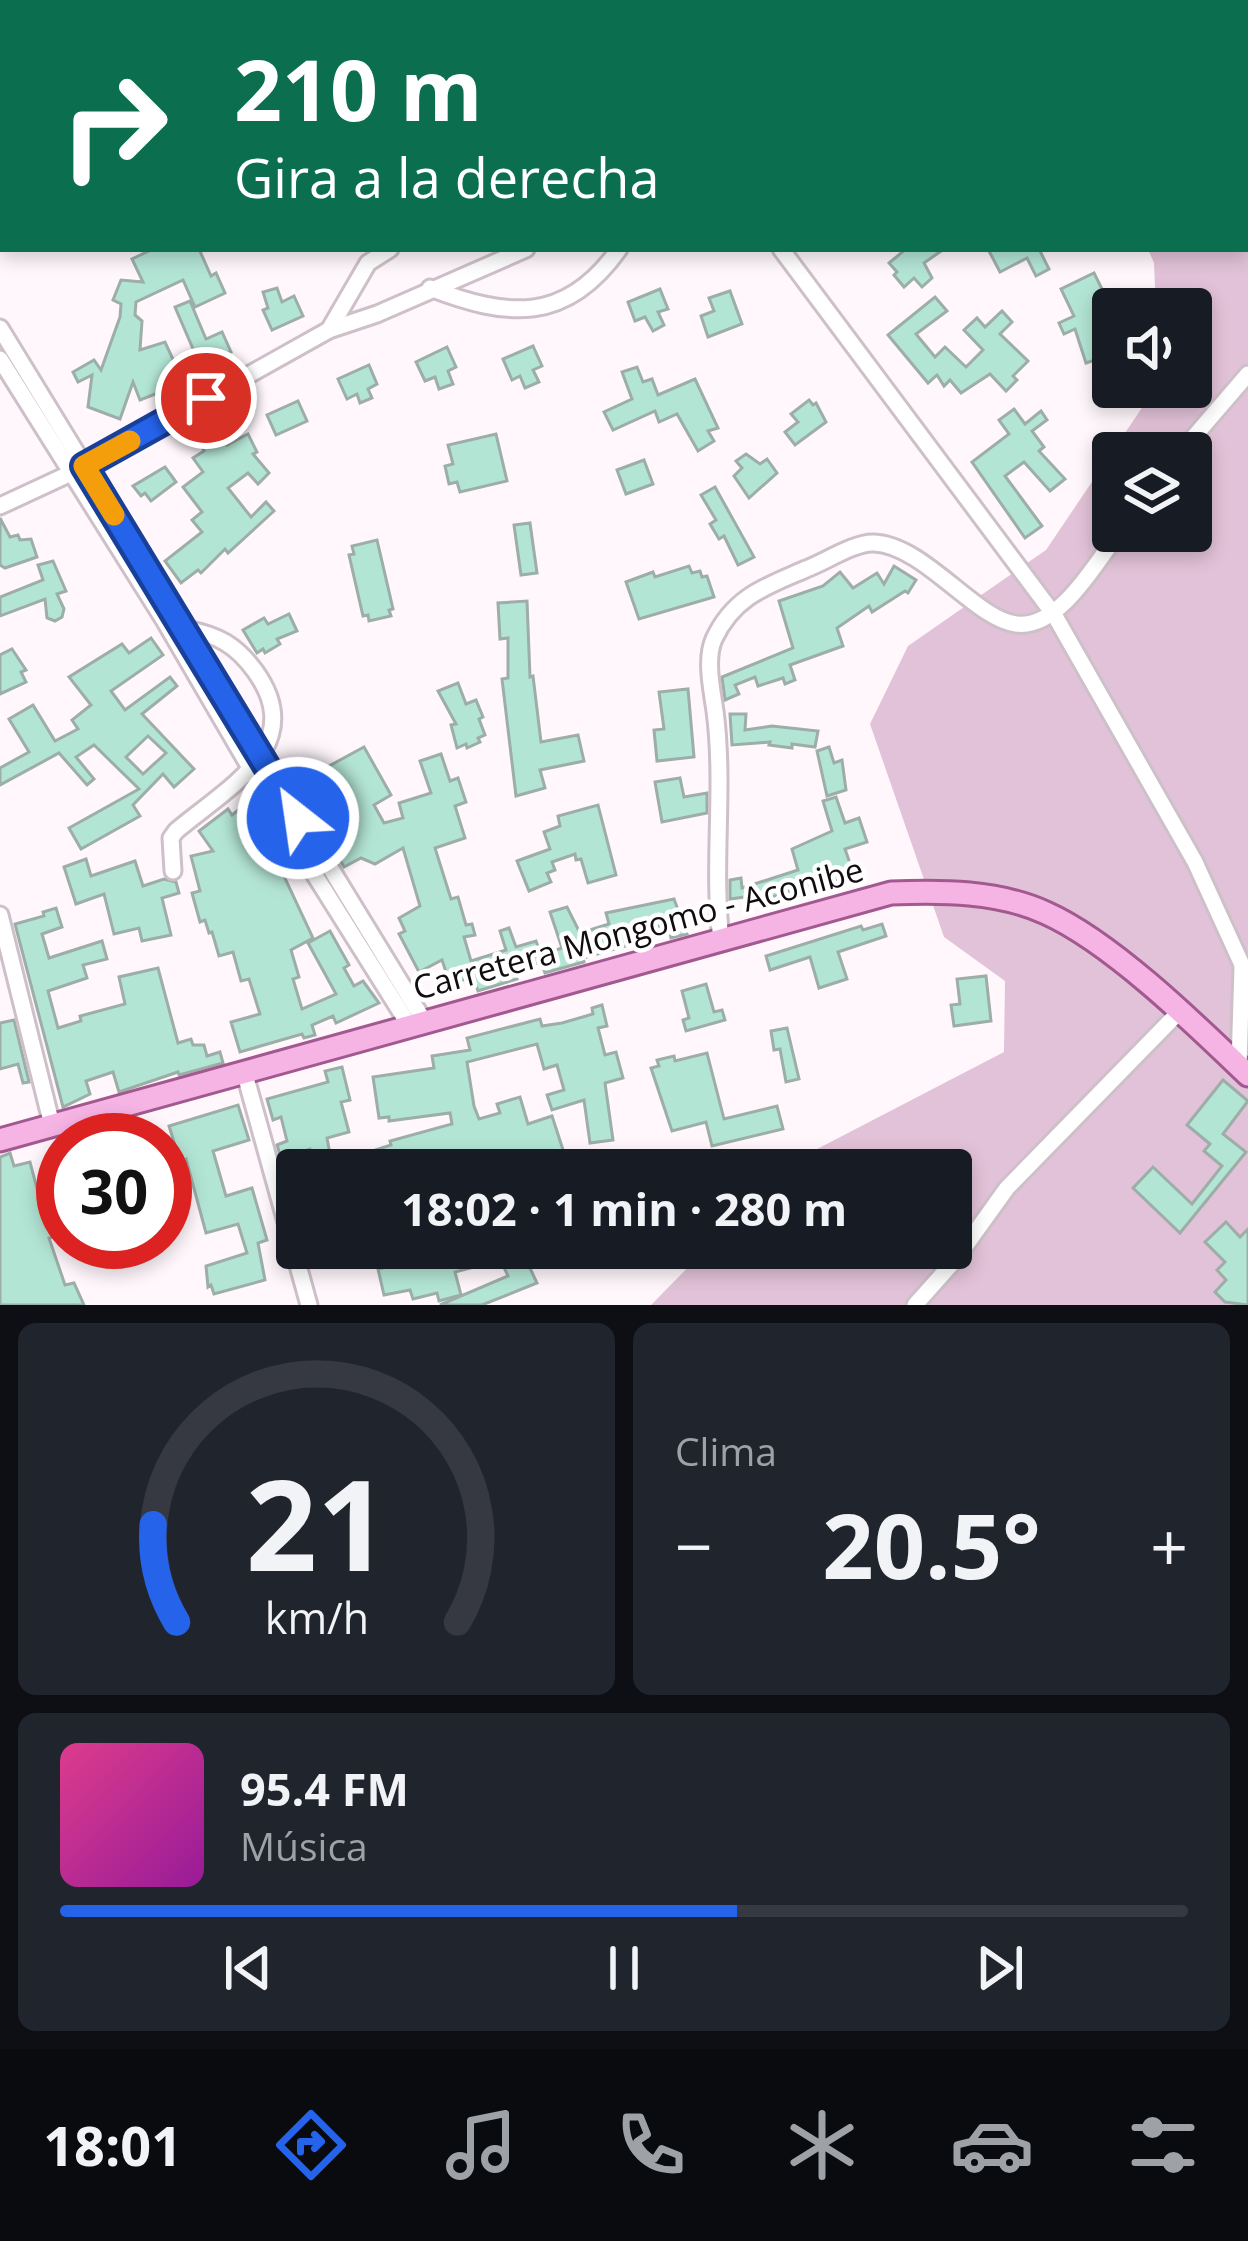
<!DOCTYPE html>
<html lang="es">
<meta charset="utf-8">
<style>
:root{--surface:#171b24;--page:#20242c;--text:#f1f3f6;--muted:#9ea1a6;--line:#363941;--accent:#2563eb}
body{margin:0;font-family:"Open Sans",sans-serif;background:var(--page);color:var(--text);height:100vh;display:flex;flex-direction:column;font-size:45px;white-space:nowrap}
*{box-sizing:border-box;margin:0}
p{font-size:39px;color:var(--muted)}
.icon{flex:none;width:66px;height:66px;fill:none;stroke:currentColor;stroke-width:2;stroke-linecap:round;stroke-linejoin:round}
.map{position:relative;height:1305px;overflow:hidden}
.drawer{display:flex;flex-direction:column;gap:18px;padding:18px;background:#0d0f14;flex:1}
.drawer>*{flex:none}
.top-card{position:absolute;left:0px;top:0px;width:1248px;height:252px;box-shadow:0 6px 18px #0003;background:#0b6e4f;color:#fff;overflow:hidden}
.buttons{position:absolute;left:1092px;top:288px;display:grid;gap:24px}
.buttons a{display:grid;place-items:center;width:120px;height:120px;border-radius:12px;background:var(--surface);box-shadow:0 6px 18px #0003;font-size:60px}
.speed{position:absolute;left:36px;top:1113px;display:flex;gap:24px;font-size:60px;font-weight:700;text-align:center}
.speed>*{display:grid;place-content:center;width:156px;height:156px;border-radius:50%;background:var(--surface);box-shadow:0 6px 18px #0003;line-height:1}
.speed .limit{border:18px solid #d22;background:#fff;color:#111}
.pin{position:absolute;display:grid;place-items:center;width:102px;height:102px;color:#fff;margin:-51px;border:6px solid #fff;border-radius:50%;box-shadow:0 3px 12px #0007}
.me{position:absolute;width:132px;margin:-66px;rotate:330deg;stroke-linejoin:round;filter:drop-shadow(0 0 9px #0008)}
.turn{display:flex;align-items:center;gap:42px;height:252px;padding:0 36px;font-size:54px}
.turn .icon{width:156px;height:156px;stroke-width:2.5}
.turn b{display:block;font-size:84px;line-height:102px}
.big{font-size:90px;font-weight:700;line-height:1.1}
.drawer .card{flex:1;display:flex;flex-direction:column;justify-content:center;gap:18px;min-width:0;padding:0 42px;border-radius:18px;background:var(--page)}
.drawer .dial{align-items:center;gap:0}
.dial svg{height:312px;overflow:visible;fill:none;stroke:var(--line);stroke-width:7;stroke-linecap:round;text-anchor:middle}
.dial text{fill:var(--text);stroke:none}
.song{display:flex;align-items:center;gap:36px}
.cover{width:144px;height:144px;border-radius:18px;background:linear-gradient(135deg,hsl(330 70% 55%),hsl(300 70% 35%))}
.played{height:12px;border-radius:6px;background:linear-gradient(90deg,var(--accent) 60%,var(--line) 60%)}
.keys{display:flex;justify-content:space-around;direction:ltr}
.heat{display:flex;justify-content:space-between;align-items:center;font-size:66px;direction:ltr}
.drawer .tiles{flex:1;display:grid;gap:18px;grid-template-columns:1fr 1fr}
.card:last-child{grid-column:span 2}
.trip{position:absolute;left:276px;top:1149px;width:696px;height:120px;border-radius:12px;background:var(--surface);box-shadow:0 6px 18px #0003;font-weight:700;line-height:120px;text-align:center}
.menu{display:flex;height:192px;justify-content:space-around;align-items:center;background:#090b0e;color:var(--muted)}
.menu .icon{width:84px;height:84px}
.menu .current{color:var(--accent)}
.menu b{font-size:54px;color:var(--text)}
.map>svg:first-child{display:block}
.green{fill:#e2c2d8;fill-rule:evenodd}
.building{fill:#b3e5d5;stroke:#9dada8;stroke-width:3;fill-rule:evenodd}
.lines{fill:none;stroke-linecap:round;stroke-linejoin:round}
.minor-casing{stroke:#cec0c9;stroke-width:21}
.major-casing{stroke:#a2598f;stroke-width:27}
.minor{stroke:#fff;stroke-width:15}
.major{stroke:#f6b4e5;stroke-width:21}
.route-casing{stroke:#184099;stroke-width:30}
.route{stroke:#2563eb;stroke-width:21}
.slow{stroke:#f59e0b;stroke-width:21}
.labels{text-anchor:middle;dominant-baseline:central;stroke-width:9;stroke-linejoin:round;paint-order:stroke}
.street-label{font-size:33px;fill:#100c0f;stroke:#fff}
</style>
<div class="map">
<svg width="1248" height="1305" viewBox="0 0 1248 1305">
<rect width="100%" height="100%" fill="#fff7fc"/>
<path class="green" d="M1035,0h213v1305h-597l56,-57h244v-78h-168l9,-8 212,-110 1,-71 -61,-44 -74,-213 38,-78 138,-96 110,-163h35v-78h-35l-2,-46 -6,-14h97v-246zM1113,453h78v78h-78z"/>
<g class="building">
<polygon points="153,249 199,249 211,276 216,273 225,293 195,307 183,280 136,302 135,315 142,321 140,350 165,342 177,368 182,366 186,377 176,386 140,400 133,382 120,419 88,407 92,375 78,382 73,372 94,360 101,370 120,317 121,304 113,300 121,280 143,282 132,259"/>
<polygon points="906,249 944,249 924,263 932,278 922,287 914,278 904,287 894,275 897,272 889,263"/>
<polygon points="988,249 1045,249 1040,251 1049,269 1036,276 1027,258 1000,272"/>
<polygon points="1094,273 1106,297 1121,291 1125,302 1105,309 1113,332 1113,354 1086,363 1075,329 1064,334 1059,323 1074,316 1061,289"/>
<polygon points="277,288 282,302 294,296 303,316 272,330 263,310 268,308 263,292"/>
<polygon points="660,289 668,309 658,312 664,325 653,331 645,317 635,321 628,302"/>
<polygon points="730,291 742,324 708,337 701,316 714,311 709,298"/>
<polygon points="935,297 947,311 916,334 935,357 945,347 966,367 983,350 964,330 977,318 985,327 1002,311 1012,322 1000,334 1028,361 1013,376 1017,380 1006,391 990,374 961,393 950,380 944,386 937,375 928,383 888,335"/>
<polygon points="190,301 206,339 222,332 231,352 200,365 175,307"/>
<polygon points="533,346 542,366 533,370 539,382 525,388 520,376 512,380 503,359"/>
<polygon points="447,347 456,367 448,371 453,384 439,389 435,377 425,381 416,362"/>
<polygon points="369,365 377,384 368,389 372,398 360,403 357,394 347,399 338,379"/>
<polygon points="637,367 643,382 652,379 658,395 695,379 718,428 708,431 714,441 698,451 677,414 659,422 655,411 613,430 604,412 632,399 622,372"/>
<polygon points="809,400 813,405 816,403 826,422 795,445 785,432 798,422 791,414"/>
<polygon points="298,401 307,421 276,435 267,415"/>
<polygon points="1014,409 1025,424 1041,411 1047,420 1032,431 1044,447 1039,451 1065,479 1050,491 1024,462 1005,476 1042,526 1025,538 972,462 1009,434 999,420"/>
<polygon points="214,421 227,445 248,434 257,452 253,454 269,473 258,484 248,473 228,488 251,517 266,502 274,511 228,553 225,549 201,573 198,570 181,583 165,561 202,532 192,520 202,512 183,487 203,472 193,458 204,451 194,431"/>
<polygon points="496,434 507,481 460,492 457,482 449,484 445,466 453,464 448,445"/>
<polygon points="746,454 760,464 767,459 777,473 749,498 734,476 742,468 736,461"/>
<polygon points="644,460 653,484 626,494 617,470"/>
<polygon points="165,467 176,482 151,501 145,493 141,496 133,486"/>
<polygon points="715,487 754,557 738,565 724,536 719,539 710,524 716,520 701,495"/>
<polygon points="0,518 10,537 18,535 20,540 31,539 37,557 5,568 0,565"/>
<polygon points="530,523 537,573 521,575 514,525"/>
<polygon points="377,540 393,609 389,610 391,616 369,621 368,615 363,616 349,555 354,554 352,546"/>
<polygon points="53,561 66,591 57,594 64,609 62,617 55,621 47,618 45,599 0,616 0,597 43,580 38,565"/>
<polygon points="689,566 692,573 700,571 702,577 707,576 714,597 639,619 626,582 653,572 655,577"/>
<polygon points="894,566 916,580 908,593 905,591 872,612 869,606 837,628 843,646 790,665 795,680 785,684 783,678 758,686 755,677 735,685 739,694 725,700 722,677 793,648 779,601 823,586 840,572 853,588 877,573 884,584"/>
<polygon points="527,601 530,677 533,676 541,742 578,735 584,761 540,770 545,788 516,796 502,679 508,678 508,638 500,639 498,603"/>
<polygon points="289,614 297,631 277,639 280,644 265,653 263,649 257,653 243,630 264,618 268,624"/>
<path d="M151,638l12,17 -52,36 14,19 45,-33 7,9 -35,28 52,55 -20,18 -11,-13 -30,31 7,11 -59,33 -12,-21 70,-39 -45,-44 -18,12 18,22 -7,6 -28,-32 -59,32v-17l29,-16 -20,-33 24,-14 22,36 23,-12 -6,-9 19,-15 -22,-28 53,-33 7,9zM148,736l18,17 -23,21 -17,-17z"/>
<polygon points="12,649 26,670 21,672 26,682 0,694 0,655"/>
<polygon points="458,683 466,704 476,700 483,717 479,719 485,735 478,738 480,742 467,748 466,744 457,748 451,725 456,724 438,691"/>
<polygon points="688,689 694,757 657,761 654,730 664,729 659,692"/>
<polygon points="730,714 746,714 745,730 772,726 818,731 815,747 792,744 792,748 769,745 770,742 732,745"/>
<polygon points="364,747 391,795 374,805 384,823 403,818 399,803 431,793 420,761 441,754 450,781 458,778 466,802 455,806 465,838 435,848 451,899 458,897 466,925 472,924 475,935 464,937 471,961 506,950 500,931 509,928 516,947 536,941 541,955 562,948 550,912 567,907 580,933 609,924 606,913 674,899 687,934 671,938 668,925 660,926 633,934 636,943 583,958 584,962 545,973 541,962 514,971 517,979 478,991 473,977 450,984 442,960 419,972 399,934 405,931 399,918 420,906 403,848 375,864 361,858 344,867 321,826 340,814 318,772"/>
<polygon points="829,747 834,763 842,760 846,790 827,796 817,751"/>
<polygon points="680,778 684,797 707,793 707,813 662,822 655,782"/>
<polygon points="836,797 845,823 859,818 867,842 845,849 854,875 832,882 830,877 761,901 760,895 730,899 730,880 741,878 742,888 798,870 792,849 832,831 823,801"/>
<polygon points="250,801 261,816 267,847 280,843 287,853 275,857 313,938 291,950 299,977 293,979 302,1009 336,994 308,943 330,931 349,965 344,968 354,986 363,981 379,1003 336,1023 333,1016 312,1025 315,1035 304,1038 302,1034 240,1052 231,1022 260,1014 249,979 241,981 233,952 219,956 212,932 209,933 205,920 200,922 192,893 200,891 191,856 213,851 199,831 228,809 232,815"/>
<polygon points="598,805 616,875 588,883 581,859 576,860 575,854 552,862 555,870 547,873 551,882 529,891 517,861 550,849 544,832 560,826 558,816"/>
<polygon points="86,859 91,876 135,861 143,886 164,879 176,882 179,893 162,898 171,935 142,941 139,928 114,934 104,894 76,904 64,867"/>
<polygon points="56,908 62,927 42,934 49,958 102,941 107,959 83,965 87,978 48,991 58,1028 81,1021 80,1016 125,1004 119,977 158,968 178,1043 191,1039 193,1045 204,1045 207,1056 220,1052 223,1063 179,1075 178,1072 119,1092 113,1072 86,1081 90,1094 63,1107 15,924 44,916 43,912"/>
<polygon points="882,924 886,936 838,952 847,979 819,988 810,957 770,970 766,956 861,926 863,930"/>
<polygon points="986,976 991,1021 954,1026 951,1005 960,1004 957,979"/>
<polygon points="706,984 714,1012 722,1010 725,1020 686,1031 683,1020 689,1018 682,991"/>
<polygon points="602,1005 607,1026 598,1028 605,1055 616,1052 623,1078 605,1083 613,1140 590,1143 584,1100 552,1110 547,1095 564,1090 557,1065 544,1069 537,1044 467,1062 474,1106 479,1119 500,1113 497,1104 520,1097 528,1124 552,1116 566,1159 530,1170 516,1170 514,1164 493,1170 447,1170 443,1156 408,1165 410,1170 334,1170 364,1158 363,1154 391,1145 390,1141 452,1124 450,1113 389,1121 389,1117 379,1118 373,1077 434,1068 432,1056 470,1050 467,1038 540,1019 542,1026 562,1023 593,1014 592,1008"/>
<polygon points="14,1020 29,1082 23,1083 18,1064 0,1069 0,1023"/>
<polygon points="787,1028 799,1079 786,1082 780,1049 774,1050 771,1031"/>
<polygon points="707,1053 724,1119 777,1106 783,1129 712,1146 706,1122 672,1131 651,1068 659,1066 657,1060 674,1056 675,1061"/>
<polygon points="342,1067 350,1100 341,1102 349,1132 327,1138 333,1170 317,1170 310,1149 281,1158 277,1145 287,1141 281,1117 273,1120 267,1099 328,1082 325,1071"/>
<polygon points="1223,1080 1248,1101 1223,1134 1246,1152 1180,1233 1133,1188 1153,1167 1192,1204 1222,1166 1204,1151 1210,1144 1187,1125"/>
<polygon points="238,1105 249,1140 213,1151 226,1196 252,1188 267,1240 258,1243 265,1280 214,1294 211,1285 208,1287 206,1266 247,1253 238,1224 206,1233 186,1159 180,1161 169,1126"/>
<polygon points="10,1153 14,1166 30,1162 40,1200 63,1195 63,1234 49,1238 65,1285 74,1283 84,1305 0,1305 0,1157"/>
<polygon points="1226,1222 1240,1237 1248,1229 1248,1305 1225,1302 1215,1292 1226,1280 1217,1270 1225,1262 1205,1242"/>
<polygon points="401,1248 473,1248 478,1266 455,1272 461,1295 439,1301 437,1293 413,1299 410,1290 384,1295 378,1269 404,1263"/>
<polygon points="495,1248 531,1248 537,1262 529,1266 537,1283 482,1305 440,1305 508,1276"/>
</g>
<g class="lines">
<g class="minor-casing">
<g id="minor">
<polyline points="712,3 719,0"/>
<polyline points="0,122 3,122"/>
<polyline points="781,249 1055,616 1195,862 1248,978"/>
<path d="M430,288c78,30 136,36 189,-39"/>
<polyline points="0,328 424,1021"/>
<polyline points="329,330 368,263 390,249"/>
<polyline points="0,359 164,620 284,826 409,1025"/>
<polyline points="1180,453 1248,374"/>
<polyline points="0,506 84,467 329,330 377,314 526,249"/>
<path d="M173,871l-2,-33 5,-7c52,-44 133,-85 79,-160 -19,-26 -37,-36 -69,-42"/>
<polyline points="0,915 52,1125"/>
<path d="M721,940c-9,-77 4,-152 -6,-229 -3,-21 -10,-52 -1,-72 20,-43 53,-53 92,-70 19,-7 49,-27 68,-26 50,2 101,76 142,81 43,6 81,-63 104,-93"/>
<polyline points="1239,1066 1242,967"/>
<polyline points="244,1071 309,1305"/>
<polyline points="915,1305 956,1259 1007,1188 1178,1013"/>
</g>
</g>
<g class="major-casing">
<path id="major" d="M0,1140l891,-247c51,-2 107,-2 155,20 65,29 149,111 202,162"/>
</g>
<use href="#minor" class="minor"/>
<use href="#major" class="major"/>
</g>
<g class="lines">
<g class="route-casing">
<polyline id="route" points="206,398 84,466 298,818"/>
</g>
<use href="#route" class="route"/>
<polyline class="slow" points="114,515 84,466 130,441"/>
</g>
<g class="labels">
<g class="street-label">
<text transform="translate(638 928) rotate(-15)">Carretera Mongomo - Aconibe</text>
</g>
</g>
</svg>
<div class="buttons">
<a><svg class="icon" aria-label="sound" viewBox="0 0 24 24"><path d="M4 9h4l5-4v14l-5-4H4zM17 9q2 3 0 6"/></svg></a>
<a><svg class="icon" aria-label="layers" viewBox="0 0 24 24"><path d="M12 4l9 5-9 5-9-5zM3 14l9 5 9-5"/></svg></a>
</div>
<div class="speed"><div class="limit">30</div></div>
<div class="pin" style="left:206px;top:398px;background:#d93025"><svg class="icon" aria-label="arrive" viewBox="0 0 24 24"><path d="M6 21V4h12l-3 4 3 4H6"/></svg></div>
<svg class="me" style="left:298px;top:818px" viewBox="-20 -20 40 40"><circle r="17" fill="#2563eb" stroke="#fff" stroke-width="3"/><path d="M0-11L8 9 0 5-8 9z" fill="#fff"/></svg>
<div class="trip">18:02 · 1 min · 280 m</div>
<div class="top-card">
<div class="turn"><svg class="icon" aria-label="right" viewBox="0 0 24 24"><path d="M7 20v-9h11M14 6l5 5-5 5"/></svg><div><b>210 m</b>Gira a la derecha</div></div>
</div>
</div>
<section class="drawer">
<div class="tiles">
<div class="card dial"><svg viewBox="0 0 100 80">
<path d="M14 69A42 42 0 1 1 86 69"/>
<path d="M14 69A42 42 0 0 1 8 44" stroke="#2563eb"/>
<text x="50" y="56" font-size="32" font-weight="700">21</text>
<text x="50" y="72" font-size="11">km/h</text>
</svg></div>
<div class="card"><p>Clima</p>
<div class="heat"><a>−</a><b class="big">20.5°</b><a>+</a></div>
</div>
<div class="card">
<div class="song"><i class="cover"></i><div><b>95.4 FM</b><p>Música</p></div></div>
<div class="played"></div>
<div class="keys"><svg class="icon" aria-label="previous" viewBox="0 0 24 24"><path d="M18 5L8 12l10 7zM5 5v14"/></svg><svg class="icon" aria-label="pause" viewBox="0 0 24 24"><path d="M8 5v14M16 5v14"/></svg><svg class="icon" aria-label="next" viewBox="0 0 24 24"><path d="M6 5l10 7-10 7zM19 5v14"/></svg></div>
</div>
</div>
</section>
<nav class="menu">
<b>18:01</b>
<svg class="icon current" aria-label="directions" viewBox="0 0 24 24"><path d="M12 3l9 9-9 9-9-9zM9 14v-3h6M13 9l2 2-2 2"/></svg>
<svg class="icon" aria-label="music" viewBox="0 0 24 24"><path d="M9 18V5l10-2v13"/><circle cx="6" cy="18" r="3"/><circle cx="16" cy="16" r="3"/></svg>
<svg class="icon" aria-label="phone" viewBox="0 0 24 24"><path d="M5 4h4l2 5-3 2q2 4 5 5l2-3 5 2v4C11 20 4 13 5 4z"/></svg>
<svg class="icon" aria-label="climate" viewBox="0 0 24 24"><path d="M12 3v18M4 7l16 10M4 17L20 7"/></svg>
<svg class="icon" aria-label="car" viewBox="0 0 24 24"><path d="M5 17H2v-5l4-1 3-4h7l3 4 3 1v5h-3M9 17h6M6 11h13"/><circle cx="7" cy="17" r="2"/><circle cx="17" cy="17" r="2"/></svg>
<svg class="icon" aria-label="filters" viewBox="0 0 24 24"><path d="M4 7h16M4 17h16"/><circle cx="9" cy="7" r="2"/><circle cx="15" cy="17" r="2"/></svg>
</nav>
